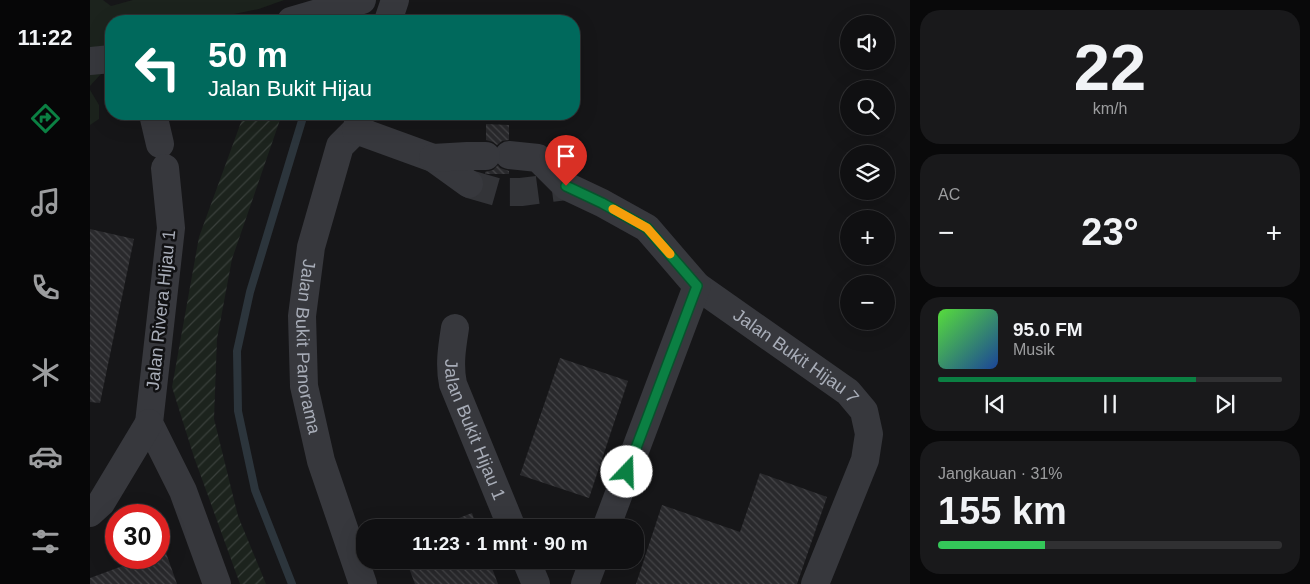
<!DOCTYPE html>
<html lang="id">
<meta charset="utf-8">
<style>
:root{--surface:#101012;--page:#19191b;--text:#f1f3f6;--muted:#9c9d9f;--line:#303032;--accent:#0b8043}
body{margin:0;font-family:Helvetica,sans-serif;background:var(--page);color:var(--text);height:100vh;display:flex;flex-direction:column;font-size:19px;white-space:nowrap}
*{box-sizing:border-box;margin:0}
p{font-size:16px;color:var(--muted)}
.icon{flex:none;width:28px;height:28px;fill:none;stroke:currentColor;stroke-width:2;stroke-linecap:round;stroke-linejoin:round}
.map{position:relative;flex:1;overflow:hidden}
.panel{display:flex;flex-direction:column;gap:10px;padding:10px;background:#09090a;width:400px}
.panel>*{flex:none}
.banner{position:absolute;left:15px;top:15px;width:475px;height:105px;border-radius:20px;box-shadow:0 5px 20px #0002,0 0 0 1px var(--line);background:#00695c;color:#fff;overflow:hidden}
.fabs{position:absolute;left:750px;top:15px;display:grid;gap:10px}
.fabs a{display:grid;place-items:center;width:55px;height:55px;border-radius:50%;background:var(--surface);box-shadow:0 5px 20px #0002,0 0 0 1px var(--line);font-size:25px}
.speed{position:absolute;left:15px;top:504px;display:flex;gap:10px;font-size:25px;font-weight:700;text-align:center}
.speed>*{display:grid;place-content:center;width:65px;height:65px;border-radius:50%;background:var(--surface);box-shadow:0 5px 20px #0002,0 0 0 1px var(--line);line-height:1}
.speed .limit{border:8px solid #d22;background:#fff;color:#111}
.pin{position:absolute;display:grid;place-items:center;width:42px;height:42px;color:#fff;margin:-51px -21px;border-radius:50% 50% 50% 0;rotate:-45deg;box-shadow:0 0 5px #0007}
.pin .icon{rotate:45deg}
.me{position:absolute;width:55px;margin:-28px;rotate:21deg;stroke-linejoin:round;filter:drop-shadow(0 0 4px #0008)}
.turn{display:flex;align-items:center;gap:18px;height:105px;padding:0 20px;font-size:22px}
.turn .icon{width:65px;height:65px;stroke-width:2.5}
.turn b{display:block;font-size:35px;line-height:42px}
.big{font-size:38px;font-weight:700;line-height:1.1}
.panel .tile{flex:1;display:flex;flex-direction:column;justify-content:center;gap:8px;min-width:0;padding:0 18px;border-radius:20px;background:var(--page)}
.panel .dial{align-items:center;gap:0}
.dial b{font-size:65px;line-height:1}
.song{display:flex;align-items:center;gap:15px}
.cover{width:60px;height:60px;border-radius:8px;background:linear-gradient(135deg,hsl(110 70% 55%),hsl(220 70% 35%))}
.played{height:5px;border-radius:2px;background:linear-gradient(90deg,var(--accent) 75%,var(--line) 75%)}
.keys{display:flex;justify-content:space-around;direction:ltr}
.heat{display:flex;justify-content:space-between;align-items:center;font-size:28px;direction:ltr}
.charge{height:8px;border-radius:4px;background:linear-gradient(90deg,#34c759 31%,var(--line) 0)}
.trip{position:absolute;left:266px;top:519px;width:288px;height:50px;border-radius:20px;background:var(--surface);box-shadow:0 5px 20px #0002,0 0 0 1px var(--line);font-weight:700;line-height:50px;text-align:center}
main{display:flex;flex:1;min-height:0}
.dock{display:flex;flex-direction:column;width:90px;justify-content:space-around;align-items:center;background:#060607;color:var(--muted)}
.dock .icon{width:35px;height:35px}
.dock .active{color:var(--accent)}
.dock b{font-size:22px;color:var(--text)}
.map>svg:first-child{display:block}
.grass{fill:#1c231d}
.garden{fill:url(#garden-furrows)}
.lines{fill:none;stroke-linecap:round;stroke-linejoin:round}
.stream{stroke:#2c353c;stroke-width:8}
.building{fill:url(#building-back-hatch)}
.street-tunnel{stroke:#333438;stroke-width:28;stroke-dasharray:28 14;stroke-linecap:butt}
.street{stroke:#37383d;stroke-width:28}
.route-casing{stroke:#07532c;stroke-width:12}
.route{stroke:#0b8043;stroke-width:9}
.slow{stroke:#f59e0b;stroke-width:9}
.labels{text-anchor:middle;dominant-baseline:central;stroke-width:5;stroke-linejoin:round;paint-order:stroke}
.street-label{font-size:18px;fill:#a8adb8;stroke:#111113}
</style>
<main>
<nav class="dock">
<b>11:22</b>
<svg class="icon active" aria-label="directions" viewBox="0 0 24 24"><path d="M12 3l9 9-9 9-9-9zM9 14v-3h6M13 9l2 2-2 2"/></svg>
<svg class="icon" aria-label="music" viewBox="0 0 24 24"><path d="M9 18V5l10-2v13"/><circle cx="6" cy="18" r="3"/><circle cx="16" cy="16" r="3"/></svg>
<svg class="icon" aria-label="phone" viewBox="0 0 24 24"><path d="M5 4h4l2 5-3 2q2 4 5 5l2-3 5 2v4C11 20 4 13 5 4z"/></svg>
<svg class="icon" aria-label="climate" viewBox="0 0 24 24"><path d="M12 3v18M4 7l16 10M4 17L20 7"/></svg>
<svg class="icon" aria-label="car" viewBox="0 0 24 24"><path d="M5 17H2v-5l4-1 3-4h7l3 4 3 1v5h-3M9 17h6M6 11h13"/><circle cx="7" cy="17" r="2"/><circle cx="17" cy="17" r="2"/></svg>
<svg class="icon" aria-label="filters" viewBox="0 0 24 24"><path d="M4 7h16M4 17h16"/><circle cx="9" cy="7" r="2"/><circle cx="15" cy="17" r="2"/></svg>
</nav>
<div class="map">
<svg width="820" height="584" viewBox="0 0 820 584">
<defs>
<pattern id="garden-furrows" width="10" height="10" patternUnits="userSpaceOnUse" patternTransform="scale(1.25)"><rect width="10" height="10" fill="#1c231d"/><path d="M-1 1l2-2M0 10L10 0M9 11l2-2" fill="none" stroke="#3a403c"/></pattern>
<pattern id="building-back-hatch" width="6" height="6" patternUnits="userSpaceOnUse" patternTransform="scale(1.25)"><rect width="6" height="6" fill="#29292c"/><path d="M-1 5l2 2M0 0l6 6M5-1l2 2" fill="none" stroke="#454548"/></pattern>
</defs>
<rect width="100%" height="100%" fill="#161618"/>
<g class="grass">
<polygon points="0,0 13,0 21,6 43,0 194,0 169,9 110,21 21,21 21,63 0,86"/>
<polygon points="0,90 9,105 9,119 0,125"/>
</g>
<polygon class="garden" points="154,114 192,114 142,259 127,339 124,419 148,516 176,584 150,584 104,457 82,387 109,237"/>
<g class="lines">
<polyline class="stream" points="202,584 165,490 148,411 147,351 160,292 214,114"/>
</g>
<g class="building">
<polygon points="396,124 419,125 419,140 412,141 407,145 403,142 396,140"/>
<polygon points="408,165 410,168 419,171 419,174 395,174 395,172 403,170"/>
<polygon points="0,229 44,239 10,403 0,402"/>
<polygon points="470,358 538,381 499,498 430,475"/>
<polygon points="670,473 737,497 707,584 546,584 572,505 650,532"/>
<polygon points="382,513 387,528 343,528"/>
<polygon points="75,550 87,584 0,584 0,578 54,558 69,558 69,552"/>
<polygon points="316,560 399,560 408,584 325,584"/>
</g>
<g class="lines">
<polyline class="street-tunnel" points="379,184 407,192 431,192 476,186"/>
<g class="street">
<polyline points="201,21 272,0"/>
<polyline points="298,21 305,0"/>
<polyline points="0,61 21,59"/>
<polyline points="63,114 70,144"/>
<path id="s1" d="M271,114l-5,16 -16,16 -29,101 -9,69 2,70 17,75 42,123"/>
<polyline points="266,130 343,158 379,184"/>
<path id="s2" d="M419,155l29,3 28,28 36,17 45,25 50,58 151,106 16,19 5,23 -4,26 -50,124"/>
<polyline points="343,158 377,156 396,156"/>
<polyline points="75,168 81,228 59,423 93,491 127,584"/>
<path id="s3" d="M365,328c-3,19 -6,37 -2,56l59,144"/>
<polyline points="0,513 11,503 59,423"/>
<polyline points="516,528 607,286"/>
<polyline points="436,560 446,584"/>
<polyline points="495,584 504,560"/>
</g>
</g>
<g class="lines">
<g class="route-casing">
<polyline id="route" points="476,186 512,203 557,228 607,286 537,472"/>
</g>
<use href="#route" class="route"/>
<polyline class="slow" points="523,209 557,228 580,254"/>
</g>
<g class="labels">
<g class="street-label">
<text transform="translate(71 310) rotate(-84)">Jalan Rivera Hijau 1</text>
<text stroke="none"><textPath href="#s1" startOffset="245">Jalan Bukit Panorama</textPath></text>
<text stroke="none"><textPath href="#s2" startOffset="358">Jalan Bukit Hijau 7</textPath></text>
<text stroke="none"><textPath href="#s3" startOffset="106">Jalan Bukit Hijau 1</textPath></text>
</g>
</g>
</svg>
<div class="fabs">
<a><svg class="icon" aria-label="sound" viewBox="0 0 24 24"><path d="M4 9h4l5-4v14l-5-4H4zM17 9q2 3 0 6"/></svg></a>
<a><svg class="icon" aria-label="search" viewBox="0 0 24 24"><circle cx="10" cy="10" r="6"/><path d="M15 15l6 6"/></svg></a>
<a><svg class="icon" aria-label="layers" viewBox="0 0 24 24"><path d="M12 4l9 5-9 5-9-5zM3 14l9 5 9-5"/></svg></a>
<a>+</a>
<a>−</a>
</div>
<div class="speed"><div class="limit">30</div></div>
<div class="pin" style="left:476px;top:186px;background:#d93025"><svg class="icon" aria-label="arrive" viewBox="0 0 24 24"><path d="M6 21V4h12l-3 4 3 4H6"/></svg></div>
<svg class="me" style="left:537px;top:472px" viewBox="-20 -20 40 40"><circle r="19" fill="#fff"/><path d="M0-13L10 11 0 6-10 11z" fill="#0b8043"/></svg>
<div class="trip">11:23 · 1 mnt · 90 m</div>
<div class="banner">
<div class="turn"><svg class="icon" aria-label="left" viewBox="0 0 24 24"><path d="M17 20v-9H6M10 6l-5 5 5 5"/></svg><div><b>50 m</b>Jalan Bukit Hijau</div></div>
</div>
</div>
<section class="panel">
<div class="tile dial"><b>22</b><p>km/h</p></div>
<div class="tile"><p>AC</p>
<div class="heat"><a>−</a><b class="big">23°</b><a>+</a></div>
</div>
<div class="tile">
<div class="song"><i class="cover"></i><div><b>95.0 FM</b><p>Musik</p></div></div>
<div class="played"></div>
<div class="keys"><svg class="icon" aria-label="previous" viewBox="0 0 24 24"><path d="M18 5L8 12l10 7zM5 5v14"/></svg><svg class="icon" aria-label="pause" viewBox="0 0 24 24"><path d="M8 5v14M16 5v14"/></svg><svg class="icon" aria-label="next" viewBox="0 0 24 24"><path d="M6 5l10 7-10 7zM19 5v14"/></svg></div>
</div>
<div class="tile"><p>Jangkauan · 31%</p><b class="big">155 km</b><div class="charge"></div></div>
</section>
</main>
